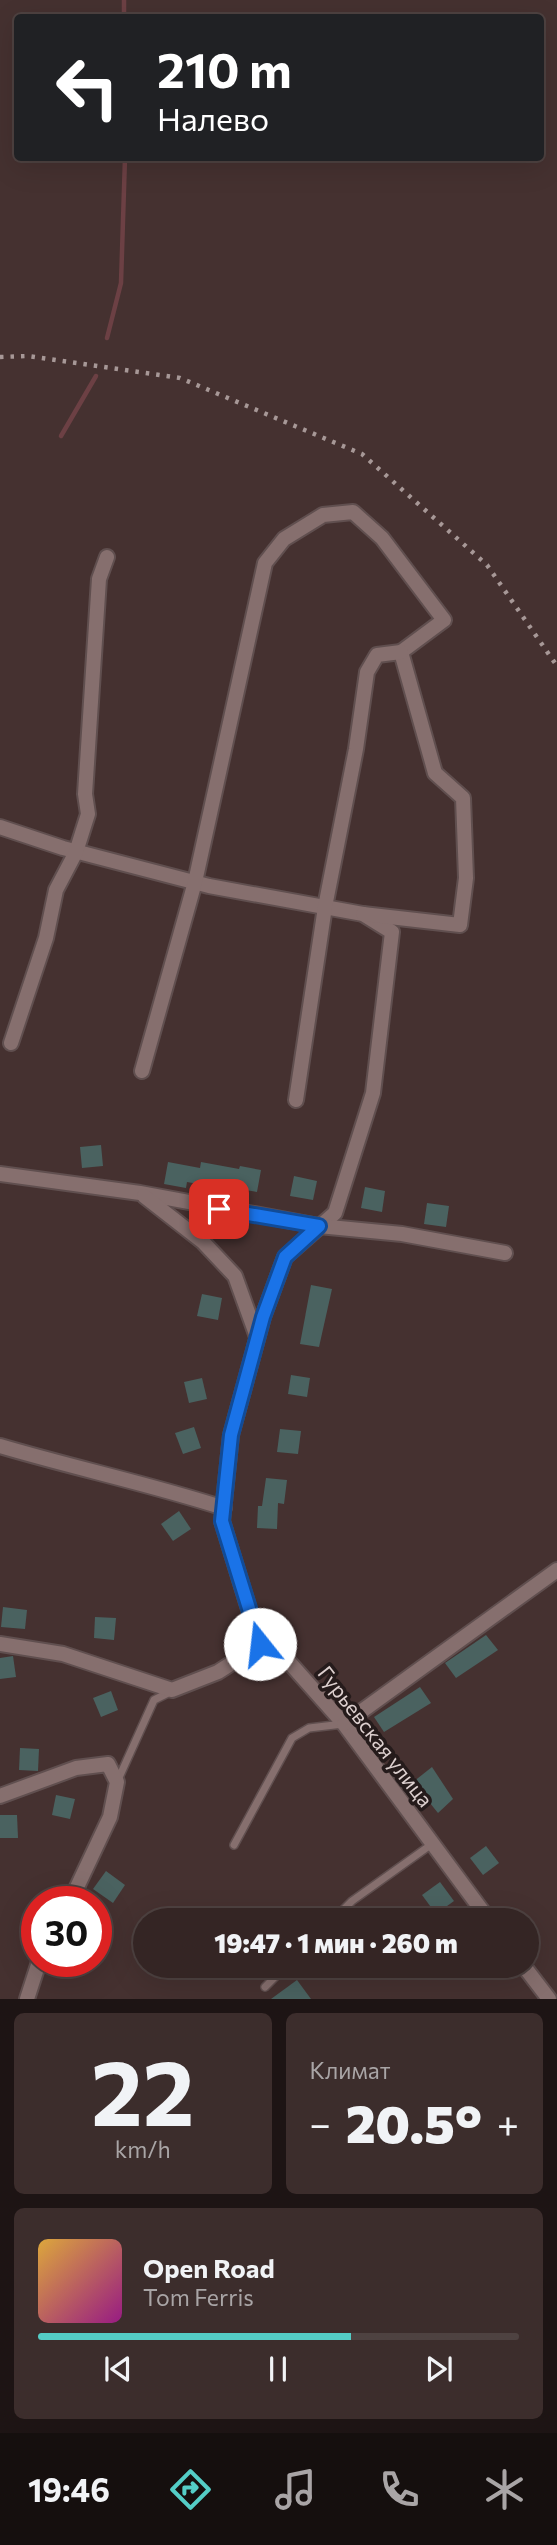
<!DOCTYPE html>
<html lang="ru">
<meta charset="utf-8">
<style>
:root{--surface:#342524;--page:#3c2d2c;--text:#f1f3f6;--muted:#a9a5a6;--line:#4e4241;--accent:#54cdc6}
body{margin:0;font-family:Commissioner,sans-serif;background:var(--page);color:var(--text);height:100vh;display:flex;flex-direction:column;font-size:26px;white-space:nowrap}
*{box-sizing:border-box;margin:0}
p{font-size:23px;color:var(--muted)}
.icon{flex:none;width:38px;height:38px;fill:none;stroke:currentColor;stroke-width:2;stroke-linecap:round;stroke-linejoin:round}
.map{position:relative;height:1999px;overflow:hidden}
.side{display:flex;flex-direction:column;gap:14px;padding:14px;background:#1d1414;flex:1}
.side>*{flex:none}
.hud{position:absolute;left:14px;top:14px;width:530px;height:147px;border-radius:7px;box-shadow:0 7px 28px #0002,0 0 0 2px var(--line);background:#202124;color:#fff;overflow:hidden}
.speed{position:absolute;left:21px;top:1886px;display:flex;gap:14px;font-size:35px;font-weight:700;text-align:center}
.speed>*{display:grid;place-content:center;width:91px;height:91px;border-radius:50%;background:var(--surface);box-shadow:0 7px 28px #0002,0 0 0 2px var(--line);line-height:1}
.speed .limit{border:10px solid #d22;background:#fff;color:#111}
.pin{position:absolute;display:grid;place-items:center;width:60px;height:60px;color:#fff;margin:-30px;border-radius:14px;box-shadow:0 4px 10px #0006}
.me{position:absolute;width:77px;margin:-38px;rotate:344deg;stroke-linejoin:round;filter:drop-shadow(0 0 5px #0008)}
.turn{display:flex;align-items:center;gap:24px;height:147px;padding:0 28px;font-size:32px}
.turn .icon{width:91px;height:91px;stroke-width:2.5}
.turn b{display:block;font-size:49px;line-height:60px}
.big{font-size:52px;font-weight:800;line-height:1.1}
.side .card{flex:1;display:flex;flex-direction:column;justify-content:center;gap:10px;min-width:0;padding:0 24px;border-radius:10px;background:var(--page)}
.side .dial{align-items:center;gap:0}
.dial b{font-size:91px;line-height:1}
.song{display:flex;align-items:center;gap:21px}
.cover{width:84px;height:84px;border-radius:10px;background:linear-gradient(135deg,hsl(40 70% 55%),hsl(310 70% 35%))}
.played{height:7px;border-radius:4px;background:linear-gradient(90deg,var(--accent) 65%,var(--line) 65%)}
.keys{display:flex;justify-content:space-around;direction:ltr}
.heat{display:flex;justify-content:space-between;align-items:center;font-size:38px;direction:ltr}
.side .tiles{flex:1;display:grid;gap:14px;grid-template-columns:1fr 1fr}
.card:last-child{grid-column:span 2}
.trip{position:absolute;left:133px;top:1908px;width:406px;height:70px;border-radius:35px;background:var(--surface);box-shadow:0 7px 28px #0002,0 0 0 2px var(--line);font-weight:800;line-height:70px;text-align:center}
.tabs{display:flex;height:112px;justify-content:space-around;align-items:center;background:#150f0e;color:var(--muted)}
.tabs .icon{width:49px;height:49px}
.tabs .on{color:var(--accent)}
.tabs b{font-size:32px;color:var(--text)}
.map>svg:first-child{display:block}
.lines{fill:none;stroke-linecap:round;stroke-linejoin:round}
.stream{stroke:#6c4044;stroke-width:4.5}
.building{fill:#4a6260}
.service-casing{stroke:#604f4f;stroke-width:10}
.minor-casing{stroke:#604f4f;stroke-width:18}
.service{stroke:#866f6e;stroke-width:7}
.minor{stroke:#866f6e;stroke-width:14}
.rail{stroke:#a79897;stroke-width:4.5;stroke-dasharray:3.5 7;stroke-linecap:butt}
.route-casing{stroke:#114b97;stroke-width:18}
.route{stroke:#1a73e8;stroke-width:12}
.labels{text-anchor:middle;dominant-baseline:central;stroke-width:7;stroke-linejoin:round;paint-order:stroke}
.street-label{font-size:21px;fill:#ddd0cf;stroke:#251b1b}
</style>
<div class="map">
<svg width="557" height="1999" viewBox="0 0 557 1999">
<rect width="100%" height="100%" fill="#453130"/>
<g class="lines">
<g class="stream">
<polyline points="124,0 124,18"/>
<polyline points="107,338 121,283 125,158"/>
<polyline points="61,436 96,376"/>
</g>
</g>
<g class="building">
<polygon points="101,1145 103,1166 82,1168 80,1147"/>
<polygon points="168,1162 200,1168 201,1162 239,1169 240,1166 261,1170 257,1192 216,1185 215,1187 187,1182 186,1188 164,1184"/>
<polygon points="294,1176 317,1181 313,1200 290,1196"/>
<polygon points="365,1187 385,1191 382,1212 361,1208"/>
<polygon points="427,1203 449,1206 446,1227 424,1224"/>
<polygon points="311,1285 332,1289 319,1347 300,1344"/>
<polygon points="202,1294 222,1298 218,1320 197,1316"/>
<polygon points="291,1375 310,1378 307,1397 288,1394"/>
<polygon points="202,1378 207,1399 189,1403 184,1382"/>
<polygon points="194,1427 201,1448 183,1454 175,1433"/>
<polygon points="280,1429 301,1431 298,1454 277,1452"/>
<polygon points="266,1478 287,1480 284,1504 278,1503 277,1529 257,1528 258,1506 262,1506"/>
<polygon points="179,1511 191,1529 173,1541 161,1524"/>
<polygon points="3,1607 27,1610 25,1629 1,1627"/>
<polygon points="95,1617 116,1618 114,1640 94,1638"/>
<polygon points="486,1635 498,1650 456,1678 445,1663"/>
<polygon points="13,1656 16,1677 0,1679 0,1658"/>
<polygon points="420,1687 431,1703 384,1732 374,1717"/>
<polygon points="111,1691 118,1710 101,1717 93,1698"/>
<polygon points="20,1748 39,1749 38,1771 19,1770"/>
<polygon points="432,1767 453,1799 438,1813 413,1782"/>
<polygon points="56,1795 75,1799 70,1819 52,1815"/>
<polygon points="0,1815 17,1815 18,1838 0,1838"/>
<polygon points="486,1846 499,1863 483,1875 470,1858"/>
<polygon points="106,1871 125,1885 113,1903 93,1889"/>
<polygon points="440,1882 454,1901 436,1914 422,1895"/>
<polygon points="297,1980 311,1999 271,1999"/>
</g>
<g class="lines">
<g class="service-casing">
<g id="service">
<polyline points="117,1782 154,1700 172,1691"/>
<polyline points="234,1845 292,1738 309,1728 343,1724"/>
<polyline points="333,1920 352,1901 432,1844"/>
<polyline points="265,1987 287,1965"/>
</g>
</g>
<g class="minor-casing">
<g id="minor">
<polyline points="0,827 63,848 209,886 363,914 392,932 373,1093 335,1213 285,1257 263,1317 231,1435 222,1521 260,1645"/>
<polyline points="11,1043 46,938 56,890 76,852 88,814 85,794 99,579 107,557"/>
<polyline points="142,1071 195,882 265,563 284,539 323,515 353,512 382,538 444,620 401,652 435,773 463,798 466,878 460,925 363,914"/>
<polyline points="296,1100 325,907 356,749 367,672 377,655 401,652"/>
<polyline points="0,1174 140,1193 319,1226 402,1234 505,1253"/>
<polyline points="144,1196 203,1242 235,1276 257,1337"/>
<path d="M0,1446c74,22 150,38 224,62"/>
<polyline points="0,1644 63,1654 172,1690 218,1672 260,1645"/>
<polyline points="260,1645 289,1662 344,1724 489,1920"/>
<polyline points="344,1724 557,1570"/>
<polyline points="0,1796 76,1768 108,1764 117,1782 110,1817 70,1902"/>
<polyline points="523,1965 549,1999"/>
<polyline points="27,1999 39,1962"/>
</g>
</g>
<use href="#service" class="service"/>
<use href="#minor" class="minor"/>
<polyline class="rail" points="0,357 28,356 180,378 362,454 487,565 557,666"/>
</g>
<g class="lines">
<g class="route-casing">
<polyline id="route" points="219,1209 319,1226 285,1257 263,1317 231,1435 222,1521 260,1644"/>
</g>
<use href="#route" class="route"/>
</g>
<g class="labels">
<g class="street-label">
<text transform="translate(376 1736) rotate(52)">Гурьевская улица</text>
</g>
</g>
</svg>
<div class="speed"><div class="limit">30</div></div>
<div class="pin" style="left:219px;top:1209px;background:#d93025"><svg class="icon" aria-label="arrive" viewBox="0 0 24 24"><path d="M6 21V4h12l-3 4 3 4H6"/></svg></div>
<svg class="me" style="left:260px;top:1644px" viewBox="-20 -20 40 40"><circle r="19" fill="#fff"/><path d="M0-13L10 11 0 6-10 11z" fill="#1a73e8"/></svg>
<div class="trip">19:47 · 1 мин · 260 m</div>
<div class="hud">
<div class="turn"><svg class="icon" aria-label="left" viewBox="0 0 24 24"><path d="M17 20v-9H6M10 6l-5 5 5 5"/></svg><div><b>210 m</b>Налево</div></div>
</div>
</div>
<section class="side">
<div class="tiles">
<div class="card dial"><b>22</b><p>km/h</p></div>
<div class="card"><p>Климат</p>
<div class="heat"><a>−</a><b class="big">20.5°</b><a>+</a></div>
</div>
<div class="card">
<div class="song"><i class="cover"></i><div><b>Open Road</b><p>Tom Ferris</p></div></div>
<div class="played"></div>
<div class="keys"><svg class="icon" aria-label="previous" viewBox="0 0 24 24"><path d="M18 5L8 12l10 7zM5 5v14"/></svg><svg class="icon" aria-label="pause" viewBox="0 0 24 24"><path d="M8 5v14M16 5v14"/></svg><svg class="icon" aria-label="next" viewBox="0 0 24 24"><path d="M6 5l10 7-10 7zM19 5v14"/></svg></div>
</div>
</div>
</section>
<nav class="tabs">
<b>19:46</b>
<svg class="icon on" aria-label="directions" viewBox="0 0 24 24"><path d="M12 3l9 9-9 9-9-9zM9 14v-3h6M13 9l2 2-2 2"/></svg>
<svg class="icon" aria-label="music" viewBox="0 0 24 24"><path d="M9 18V5l10-2v13"/><circle cx="6" cy="18" r="3"/><circle cx="16" cy="16" r="3"/></svg>
<svg class="icon" aria-label="phone" viewBox="0 0 24 24"><path d="M5 4h4l2 5-3 2q2 4 5 5l2-3 5 2v4C11 20 4 13 5 4z"/></svg>
<svg class="icon" aria-label="climate" viewBox="0 0 24 24"><path d="M12 3v18M4 7l16 10M4 17L20 7"/></svg>
</nav>
